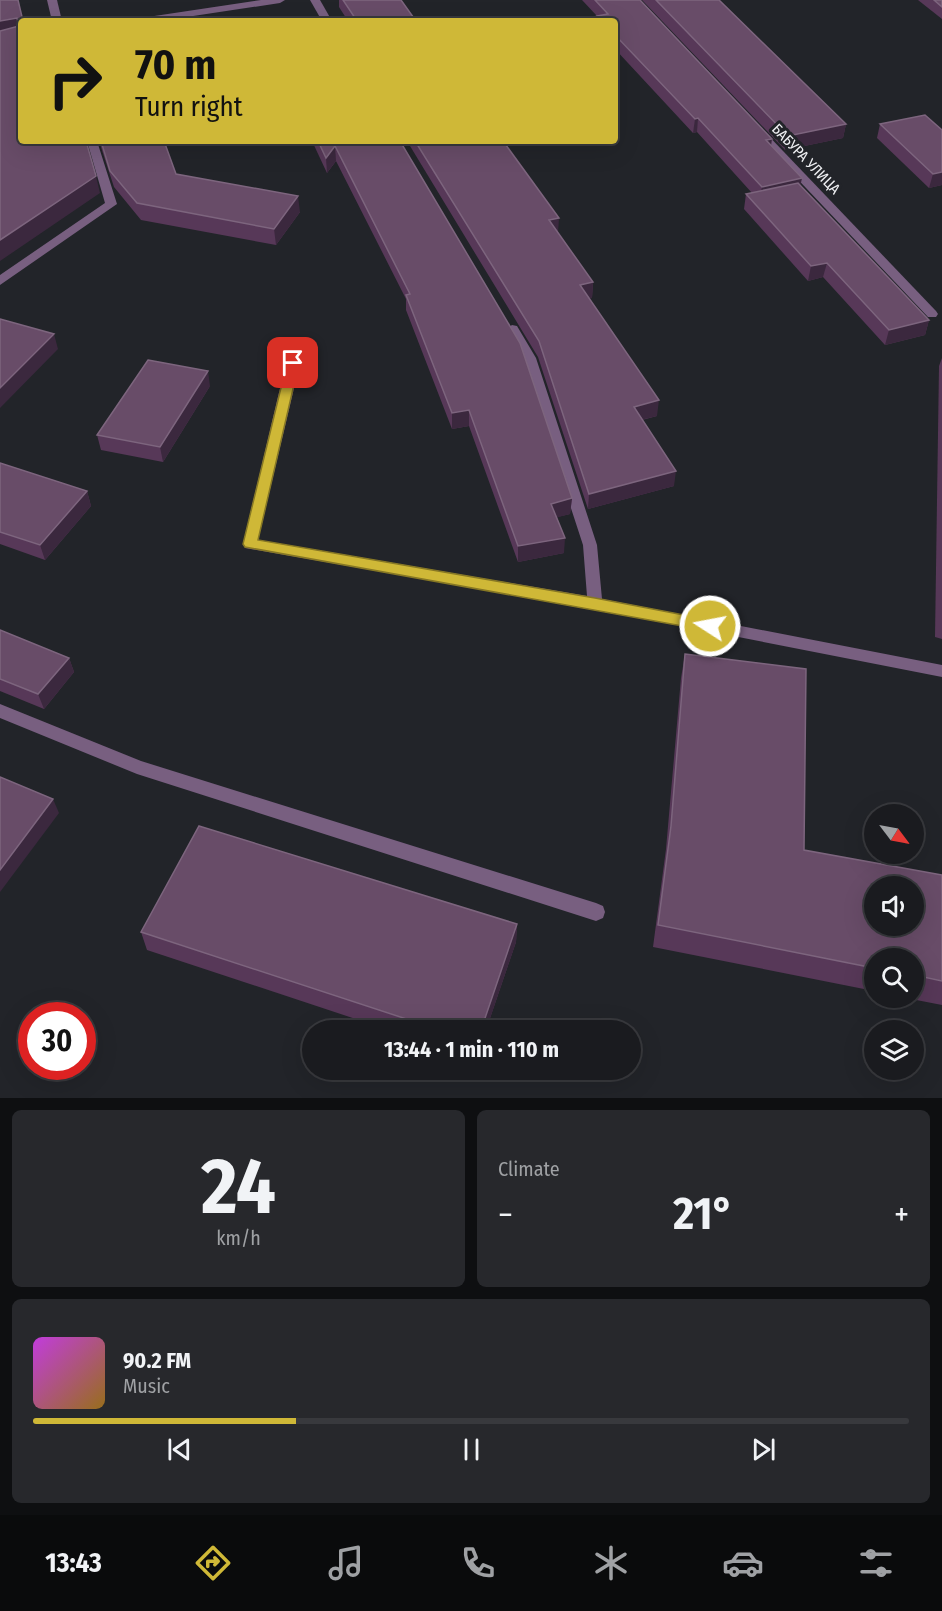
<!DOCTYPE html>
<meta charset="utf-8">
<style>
:root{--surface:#1a1b1f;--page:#27282c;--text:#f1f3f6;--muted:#9fa1a4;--line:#38393d;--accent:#cfb837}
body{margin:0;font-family:"Fira Sans Condensed",sans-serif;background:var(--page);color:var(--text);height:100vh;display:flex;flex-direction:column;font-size:22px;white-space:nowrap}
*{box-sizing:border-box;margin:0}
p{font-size:20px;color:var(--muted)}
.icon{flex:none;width:33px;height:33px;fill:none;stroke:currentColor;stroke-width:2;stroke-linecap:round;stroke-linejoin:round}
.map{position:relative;height:1098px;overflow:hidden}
.drawer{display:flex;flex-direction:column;gap:12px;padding:12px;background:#0e0f11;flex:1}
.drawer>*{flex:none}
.hud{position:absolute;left:18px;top:18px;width:600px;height:126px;border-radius:6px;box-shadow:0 6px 24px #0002,0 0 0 2px var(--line);background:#cfb837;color:#111;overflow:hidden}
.needle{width:39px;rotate:122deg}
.tools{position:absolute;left:864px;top:804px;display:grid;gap:12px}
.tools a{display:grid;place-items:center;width:60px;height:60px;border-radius:50%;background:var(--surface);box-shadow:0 6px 24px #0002,0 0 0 2px var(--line);font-size:30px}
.speed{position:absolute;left:18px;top:1002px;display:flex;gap:12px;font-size:30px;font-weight:700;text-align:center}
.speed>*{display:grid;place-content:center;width:78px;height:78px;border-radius:50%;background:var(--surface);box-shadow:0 6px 24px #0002,0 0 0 2px var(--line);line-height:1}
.speed .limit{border:9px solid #d22;background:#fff;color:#111}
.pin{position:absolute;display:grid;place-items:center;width:51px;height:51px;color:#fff;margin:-26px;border-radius:12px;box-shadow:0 3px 9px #0006}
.me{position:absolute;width:66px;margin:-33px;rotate:281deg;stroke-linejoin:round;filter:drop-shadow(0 0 4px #0008)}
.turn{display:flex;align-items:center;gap:21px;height:126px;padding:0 18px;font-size:27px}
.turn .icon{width:78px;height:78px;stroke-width:2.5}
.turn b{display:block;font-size:42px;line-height:51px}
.big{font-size:45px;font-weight:700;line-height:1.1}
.drawer .widget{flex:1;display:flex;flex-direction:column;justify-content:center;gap:9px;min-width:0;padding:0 21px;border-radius:9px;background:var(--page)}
.drawer .dial{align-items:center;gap:0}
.dial b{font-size:78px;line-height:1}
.song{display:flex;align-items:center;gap:18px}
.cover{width:72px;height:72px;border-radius:9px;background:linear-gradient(135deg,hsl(290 70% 55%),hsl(40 70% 35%))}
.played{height:6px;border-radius:3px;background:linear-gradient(90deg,var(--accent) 30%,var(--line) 30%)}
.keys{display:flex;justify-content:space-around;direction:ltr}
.heat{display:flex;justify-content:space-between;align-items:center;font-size:33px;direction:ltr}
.drawer .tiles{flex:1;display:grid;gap:12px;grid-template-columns:1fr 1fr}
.widget:last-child{grid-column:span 2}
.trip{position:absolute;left:302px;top:1020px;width:339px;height:60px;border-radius:30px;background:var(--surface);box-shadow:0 6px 24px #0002,0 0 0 2px var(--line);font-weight:700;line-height:60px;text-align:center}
.dock{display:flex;height:96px;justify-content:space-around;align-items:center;background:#0a0b0c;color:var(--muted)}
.dock .icon{width:42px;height:42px}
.dock .active{color:var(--accent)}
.dock b{font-size:27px;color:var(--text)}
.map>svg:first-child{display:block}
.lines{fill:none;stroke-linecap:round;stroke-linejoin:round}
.minor{fill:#785f80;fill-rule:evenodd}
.wall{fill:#573858}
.shaded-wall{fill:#3b283e}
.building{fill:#684c68;stroke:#7d657e;stroke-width:1.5;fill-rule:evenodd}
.route{fill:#cfb837;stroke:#877824;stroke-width:1.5}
.labels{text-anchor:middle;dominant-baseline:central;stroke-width:6;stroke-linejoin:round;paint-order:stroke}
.far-street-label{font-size:15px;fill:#eff0f3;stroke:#222429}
</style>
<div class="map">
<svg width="942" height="1098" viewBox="0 0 942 1098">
<rect width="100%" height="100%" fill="#222429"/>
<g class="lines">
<g class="minor">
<polygon points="47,0 57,0 62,21 52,21"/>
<polygon points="261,0 285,0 280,3 160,21 136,21 141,18"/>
<polygon points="310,0 320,0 332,21 322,21"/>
<polygon points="758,128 762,129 936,311 938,314 936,317 928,317 754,133 753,131"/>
<polygon points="87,141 97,141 117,204 0,285 0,275 105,203"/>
<polygon points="512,325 517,326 536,358 597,545 602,599 942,665 942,677 595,609 245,548 243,544 286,363 293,359 300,363 258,540 587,596 583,545 522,358 506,329"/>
<polygon points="0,704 141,761 596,903 603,906 605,912 603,918 596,921 137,774 0,718"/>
</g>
</g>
<g class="wall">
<polygon points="339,0 401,0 416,21 348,21 339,7"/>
<polygon points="582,0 640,0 771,146 801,186 929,320 925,335 885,345 823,277 808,281 744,209 746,194 752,193 697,132 693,133 615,49 615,21 596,21 597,16"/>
<polygon points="642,0 719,0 846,124 843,138 785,150"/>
<polygon points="918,0 942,0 942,19"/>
<polygon points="880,124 942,130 942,185 929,188 877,138"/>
<polygon points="99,141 164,141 176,174 300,212 276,245 141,220 114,187"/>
<polygon points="312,141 400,141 572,498 570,514 557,517 564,553 518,562 469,426 452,429 406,310 406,299 336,161 327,173"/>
<polygon points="407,141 503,141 558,233 593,282 592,298 589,298 657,416 642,420 674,486 588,509 538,357"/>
<polygon points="942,358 942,639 935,637 939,366"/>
<polygon points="210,386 163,462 101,450 97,435"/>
<polygon points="0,463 87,491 91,506 45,560 0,544"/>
<polygon points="0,630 69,658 74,672 44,709 0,691"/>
<polygon points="685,654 804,850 942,875 942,1005 906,998 914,998 914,958 874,958 874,991 653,947 666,849 681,678"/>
<polygon points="517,924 516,942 486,1030 389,1030 147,950 141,932"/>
</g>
<g class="shaded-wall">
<polygon points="17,18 21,34 0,37 0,21"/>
<polygon points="698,118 697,132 693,133 695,119"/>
<polygon points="846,124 843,138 785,150 788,136"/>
<polygon points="772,139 770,153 766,140"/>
<polygon points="335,146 336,161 327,173 326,158"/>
<polygon points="942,172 942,185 929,188 933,174"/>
<polygon points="96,176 100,193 0,261 0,240"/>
<polygon points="802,178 799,192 759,201 762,187"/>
<polygon points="298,196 300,212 276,245 274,229"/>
<polygon points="559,218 558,233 549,220"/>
<polygon points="827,263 823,277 808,281 811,266"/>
<polygon points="593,282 592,298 579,301 580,285"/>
<polygon points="929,320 925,335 885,345 889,330"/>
<polygon points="54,334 58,349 0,408 0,388"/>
<polygon points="208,371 210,386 163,462 160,447"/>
<polygon points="659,400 657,416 632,422 634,407"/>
<polygon points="469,410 469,426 452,429 452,413"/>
<polygon points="676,471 674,486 588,509 589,494"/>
<polygon points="87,491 91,506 45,560 40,545"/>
<polygon points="572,498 570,514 551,519 551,504"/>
<polygon points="565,538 564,553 518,562 518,546"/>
<polygon points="69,658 74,672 44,709 38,694"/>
<polygon points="53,799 59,813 0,892 0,870"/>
<polygon points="517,924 516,942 486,1030 481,1030"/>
</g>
<g class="building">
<polygon points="0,0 18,0 23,21 21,21 21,141 86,141 96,176 0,240 0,31 19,26 17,18 0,21"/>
<polygon points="343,0 401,0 416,21 357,21"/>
<polygon points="595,0 640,0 772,139 766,140 802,178 762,187 698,118 695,119 615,35 615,21 602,21 597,16 608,14"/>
<polygon points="656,0 719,0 846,124 788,136"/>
<polygon points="934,0 942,0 942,7"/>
<polygon points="925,115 942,130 942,172 933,174 880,124"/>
<polygon points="101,141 164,141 176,174 298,196 274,229 137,203 110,171"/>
<polygon points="318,141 400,141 520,343 572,498 551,504 565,538 518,546 469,410 452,413 406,295 410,294 335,146 326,158"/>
<polygon points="415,141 503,141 559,218 549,220 593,282 580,285 659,400 634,407 676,471 589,494 539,341"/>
<polygon points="798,183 929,320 889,330 827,263 811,266 746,194"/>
<polygon points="0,319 54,334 0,388"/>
<polygon points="148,360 208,371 160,447 97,435"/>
<polygon points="0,463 87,491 40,545 0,532"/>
<polygon points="0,630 69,658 38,694 0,679"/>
<path d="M685,654l121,15 -2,181 138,25v106l-28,-6v-17h-40v10l-216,-43 13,-99zM874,886h40v40h-40z"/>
<polygon points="0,777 53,799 0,870"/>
<polygon points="199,826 517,924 481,1030 440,1030 141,932"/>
</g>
<polygon class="route" points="293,360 299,363 258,540 595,598 710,620 715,622 718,626 715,630 710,631 245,547 243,544 287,363"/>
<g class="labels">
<g class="far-street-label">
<text transform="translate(806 159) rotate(46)">БАБУРА УЛИЦА</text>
</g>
</g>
</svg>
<div class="tools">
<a><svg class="needle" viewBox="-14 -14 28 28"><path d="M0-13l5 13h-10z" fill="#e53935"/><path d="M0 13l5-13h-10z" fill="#9fa1a4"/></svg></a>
<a><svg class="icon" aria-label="sound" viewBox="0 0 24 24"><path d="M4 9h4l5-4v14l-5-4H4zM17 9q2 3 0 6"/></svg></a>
<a><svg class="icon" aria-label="search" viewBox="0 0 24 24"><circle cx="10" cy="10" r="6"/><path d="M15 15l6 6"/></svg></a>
<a><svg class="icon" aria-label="layers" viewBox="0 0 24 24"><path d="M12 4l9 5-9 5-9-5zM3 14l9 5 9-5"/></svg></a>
</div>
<div class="speed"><div class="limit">30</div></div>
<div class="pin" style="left:293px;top:363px;background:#d93025"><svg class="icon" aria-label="arrive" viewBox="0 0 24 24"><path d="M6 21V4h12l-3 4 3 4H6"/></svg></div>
<svg class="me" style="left:710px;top:626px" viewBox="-20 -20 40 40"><circle r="17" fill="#cfb837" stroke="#fff" stroke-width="3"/><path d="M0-11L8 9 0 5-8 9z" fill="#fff"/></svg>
<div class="trip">13:44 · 1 min · 110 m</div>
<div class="hud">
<div class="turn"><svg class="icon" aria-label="right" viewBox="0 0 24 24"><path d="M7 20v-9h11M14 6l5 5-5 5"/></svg><div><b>70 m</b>Turn right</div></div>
</div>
</div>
<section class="drawer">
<div class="tiles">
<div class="widget dial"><b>24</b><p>km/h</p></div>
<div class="widget"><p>Climate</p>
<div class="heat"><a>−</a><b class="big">21°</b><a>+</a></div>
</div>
<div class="widget">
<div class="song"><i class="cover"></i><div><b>90.2 FM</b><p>Music</p></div></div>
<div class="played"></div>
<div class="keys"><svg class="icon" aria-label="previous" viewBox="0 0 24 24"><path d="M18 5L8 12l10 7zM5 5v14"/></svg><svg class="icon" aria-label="pause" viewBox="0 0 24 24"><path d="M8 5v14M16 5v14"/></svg><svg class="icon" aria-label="next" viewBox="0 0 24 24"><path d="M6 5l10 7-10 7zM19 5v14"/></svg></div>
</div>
</div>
</section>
<nav class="dock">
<b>13:43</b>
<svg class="icon active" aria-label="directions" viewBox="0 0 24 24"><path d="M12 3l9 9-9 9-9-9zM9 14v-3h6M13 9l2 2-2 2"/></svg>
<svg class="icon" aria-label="music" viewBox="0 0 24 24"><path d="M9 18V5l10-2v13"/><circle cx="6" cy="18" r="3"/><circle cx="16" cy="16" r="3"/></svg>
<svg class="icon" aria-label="phone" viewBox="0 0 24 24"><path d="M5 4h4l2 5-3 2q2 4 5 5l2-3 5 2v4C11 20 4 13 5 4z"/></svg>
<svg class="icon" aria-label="climate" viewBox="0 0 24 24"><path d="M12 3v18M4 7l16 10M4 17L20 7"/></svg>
<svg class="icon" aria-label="car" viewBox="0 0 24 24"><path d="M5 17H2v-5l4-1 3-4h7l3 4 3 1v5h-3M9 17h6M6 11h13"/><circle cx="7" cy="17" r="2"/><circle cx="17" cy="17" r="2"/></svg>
<svg class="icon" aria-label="filters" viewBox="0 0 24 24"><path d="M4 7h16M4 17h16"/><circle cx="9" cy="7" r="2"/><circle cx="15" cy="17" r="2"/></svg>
</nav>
